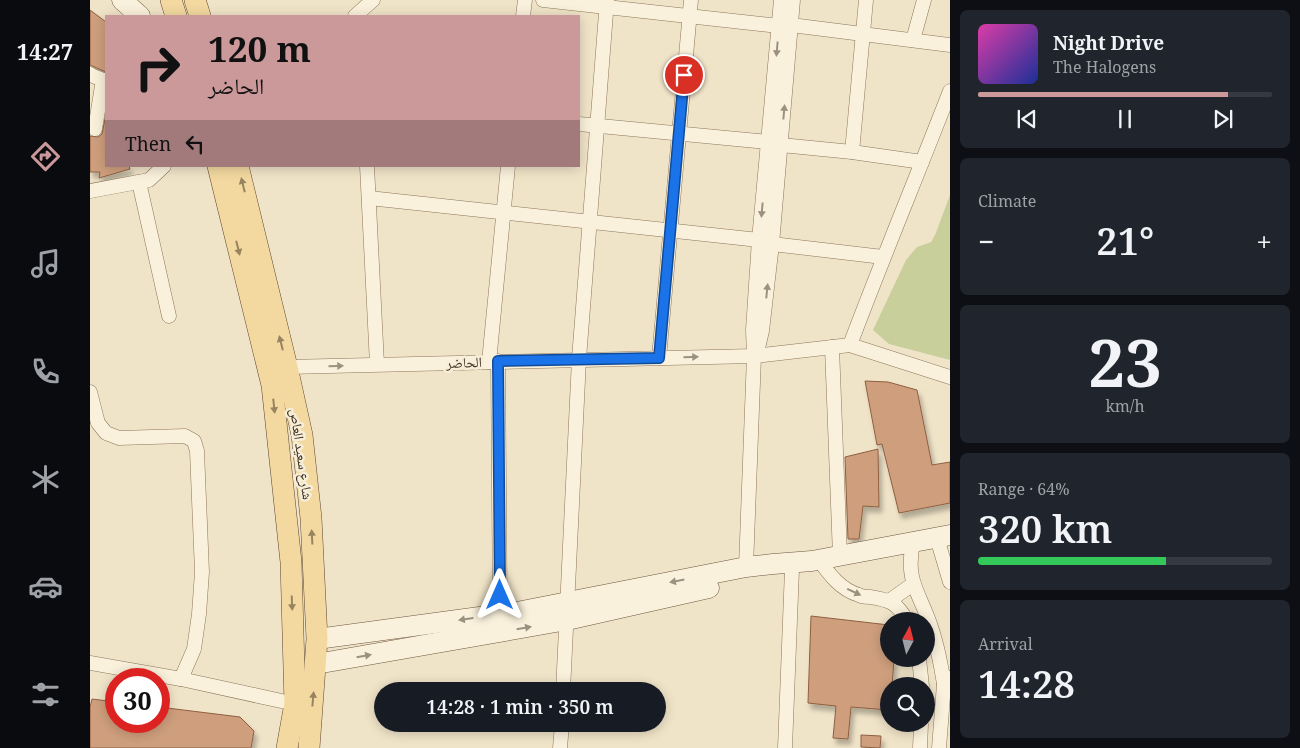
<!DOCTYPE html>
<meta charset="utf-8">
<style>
:root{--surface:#171b24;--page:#20242c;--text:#f1f3f6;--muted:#9ea1a6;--line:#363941;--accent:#cc999b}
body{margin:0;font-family:"Noto Serif","Noto Naskh Arabic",serif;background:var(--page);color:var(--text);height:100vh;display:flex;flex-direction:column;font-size:19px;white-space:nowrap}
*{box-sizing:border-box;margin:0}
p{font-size:16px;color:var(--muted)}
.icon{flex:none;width:28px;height:28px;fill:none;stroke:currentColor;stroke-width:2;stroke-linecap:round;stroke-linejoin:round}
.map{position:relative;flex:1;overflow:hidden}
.side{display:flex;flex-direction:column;gap:10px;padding:10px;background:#0d0f14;width:350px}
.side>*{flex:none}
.top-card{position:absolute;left:15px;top:15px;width:475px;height:152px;border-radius:0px;box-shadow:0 2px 12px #0003;background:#cc999b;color:#111;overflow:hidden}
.needle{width:32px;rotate:7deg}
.controls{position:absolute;left:790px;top:612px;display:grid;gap:10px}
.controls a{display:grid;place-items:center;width:55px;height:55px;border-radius:50%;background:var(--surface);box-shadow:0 2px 12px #0003;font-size:25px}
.speed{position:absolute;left:15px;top:668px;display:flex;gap:10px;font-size:25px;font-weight:700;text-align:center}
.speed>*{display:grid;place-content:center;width:65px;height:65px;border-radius:50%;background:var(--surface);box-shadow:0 2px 12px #0003;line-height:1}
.speed .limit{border:8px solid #d22;background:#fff;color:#111}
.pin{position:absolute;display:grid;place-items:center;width:42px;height:42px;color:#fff;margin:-21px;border:2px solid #fff;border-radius:50%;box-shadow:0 1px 5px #0007}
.me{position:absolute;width:55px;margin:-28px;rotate:0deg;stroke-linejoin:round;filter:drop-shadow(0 0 4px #0008)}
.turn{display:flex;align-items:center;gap:18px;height:105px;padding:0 20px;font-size:22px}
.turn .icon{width:65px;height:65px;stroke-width:2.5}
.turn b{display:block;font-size:35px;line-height:42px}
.then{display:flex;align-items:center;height:48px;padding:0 20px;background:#0003;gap:10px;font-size:19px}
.big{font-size:38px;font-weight:600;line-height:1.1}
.side .card{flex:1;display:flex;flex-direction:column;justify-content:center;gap:8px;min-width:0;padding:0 18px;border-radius:8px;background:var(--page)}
.side .dial{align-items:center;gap:0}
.dial b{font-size:65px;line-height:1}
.song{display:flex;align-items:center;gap:15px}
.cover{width:60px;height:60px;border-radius:8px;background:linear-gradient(135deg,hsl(320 70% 55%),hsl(230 70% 35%))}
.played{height:5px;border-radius:2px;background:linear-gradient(90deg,var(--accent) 85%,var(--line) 85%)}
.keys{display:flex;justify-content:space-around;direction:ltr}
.heat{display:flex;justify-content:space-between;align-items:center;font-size:28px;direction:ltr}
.charge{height:8px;border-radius:4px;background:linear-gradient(90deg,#34c759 64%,var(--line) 0)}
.trip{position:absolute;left:284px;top:682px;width:292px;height:50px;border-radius:25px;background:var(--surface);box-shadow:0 2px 12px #0003;font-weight:600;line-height:50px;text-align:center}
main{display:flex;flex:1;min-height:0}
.menu{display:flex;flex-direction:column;width:90px;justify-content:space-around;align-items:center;background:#090b0e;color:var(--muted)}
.menu .icon{width:35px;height:35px}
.menu .active{color:var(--accent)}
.menu b{font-size:22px;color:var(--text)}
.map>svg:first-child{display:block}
.green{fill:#c9cf9b}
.building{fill:#cf9f7d;stroke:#8d5f41;filter:url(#shadow)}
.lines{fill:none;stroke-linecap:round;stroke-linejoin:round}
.minor-casing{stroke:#8d765c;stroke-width:15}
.secondary-casing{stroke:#6f573f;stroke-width:21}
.primary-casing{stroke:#5b4430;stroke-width:22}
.minor{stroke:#faf1dc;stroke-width:14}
.secondary{stroke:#faf1dc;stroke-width:20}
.primary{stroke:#f3d9a0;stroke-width:21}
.oneway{fill:#9c907e}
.oneway2{fill:#988460}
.route-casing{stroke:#114b97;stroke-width:12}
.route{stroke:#1a73e8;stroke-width:9}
.labels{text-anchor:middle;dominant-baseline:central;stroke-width:5;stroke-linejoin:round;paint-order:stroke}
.street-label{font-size:14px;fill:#3d2e20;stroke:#f7eed8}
</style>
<main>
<nav class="menu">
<b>14:27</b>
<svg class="icon active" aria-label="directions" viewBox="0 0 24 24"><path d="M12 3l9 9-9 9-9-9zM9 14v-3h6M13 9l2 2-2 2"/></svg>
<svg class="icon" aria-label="music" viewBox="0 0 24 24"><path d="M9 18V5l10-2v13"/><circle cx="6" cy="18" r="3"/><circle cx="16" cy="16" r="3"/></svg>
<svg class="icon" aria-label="phone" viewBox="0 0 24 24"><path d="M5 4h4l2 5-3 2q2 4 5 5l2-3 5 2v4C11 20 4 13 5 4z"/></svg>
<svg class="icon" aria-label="climate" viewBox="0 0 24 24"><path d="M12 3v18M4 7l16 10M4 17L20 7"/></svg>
<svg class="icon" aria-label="car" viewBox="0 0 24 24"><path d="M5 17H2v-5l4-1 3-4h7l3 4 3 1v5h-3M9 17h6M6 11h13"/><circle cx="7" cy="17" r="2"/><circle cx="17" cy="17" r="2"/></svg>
<svg class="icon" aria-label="filters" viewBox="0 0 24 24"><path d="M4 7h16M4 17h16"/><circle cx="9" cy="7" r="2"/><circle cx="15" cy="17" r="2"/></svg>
</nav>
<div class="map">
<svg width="860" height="748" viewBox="0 0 860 748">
<defs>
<filter id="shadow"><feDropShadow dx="3" dy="5.5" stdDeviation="2.5" flood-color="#0004"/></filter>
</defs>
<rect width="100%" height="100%" fill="#f0e4c8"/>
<polygon class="green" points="860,195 860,360 799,344 783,330 816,260 827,247 841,242 845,235"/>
<g class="building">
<polygon points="0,10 16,22 16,72 0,65"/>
<polygon points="16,114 16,166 39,166 40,169 9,178 10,172 0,172 0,136 8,137 12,134"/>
<polygon points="775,381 798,382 827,390 842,465 860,462 860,503 809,513 792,444 787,445"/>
<polygon points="788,449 789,507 773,506 769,539 758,539 755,457"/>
<polygon points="721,616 799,625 799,659 804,659 802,686 799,686 799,710 761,707 758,739 743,738 746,706 718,703"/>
<polygon points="2,699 26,702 26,721 69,721 69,707 150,717 164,731 161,748 0,748 0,707"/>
<polygon points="771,735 791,736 790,748 771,747"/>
</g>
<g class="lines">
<g class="minor-casing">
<g id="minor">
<polyline points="453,0 689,26"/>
<polyline points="265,16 283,0"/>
<polyline points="433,16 435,0"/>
<polyline points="701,25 860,45"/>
<polyline points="823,40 834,0"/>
<polyline points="0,74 3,76 16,81"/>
<polyline points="489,124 678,142"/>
<polyline points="5,129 13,80"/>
<polyline points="691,145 762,152 832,162"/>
<polyline points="762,152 776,0"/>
<polyline points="277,166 287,364"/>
<polyline points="49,182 79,316"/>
<polyline points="0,191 59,180 74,166"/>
<polyline points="279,198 669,240"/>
<polyline points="682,244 793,257"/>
<path d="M760,345c32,-85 67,-169 100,-254"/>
<polyline points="742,347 750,556"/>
<polyline points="668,348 672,331 682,244 703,0"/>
<polyline points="569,358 601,0"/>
<polyline points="408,361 410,615"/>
<polyline points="399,362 418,166"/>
<polyline points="197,367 664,356 760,345 860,377"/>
<polyline points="0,392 8,423 16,433 29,438 95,436 104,441 107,451 112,572 109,614 104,649 91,679"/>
<polyline points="847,538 860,582"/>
<path d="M823,543c-8,37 6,49 17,81 7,20 11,40 14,60"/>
<path d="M729,560c10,14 22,30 40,35 3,2 8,2 11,2 21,3 27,6 37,24"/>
<polyline points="656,567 664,356 663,330 669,240 691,0"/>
<polyline points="799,601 823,584"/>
<polyline points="829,659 832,686"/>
<polyline points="0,663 91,679 205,704"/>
<polyline points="473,691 489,359 517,0"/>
<polyline points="470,748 472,724"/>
<polyline points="695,748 702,569"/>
<polyline points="830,748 831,724"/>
<polyline points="849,748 854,684 856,677"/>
</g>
</g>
<g class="secondary-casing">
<g id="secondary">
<polyline points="32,0 50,16"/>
<polyline points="227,639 427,612 656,567 683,564 722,561 860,535"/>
<polyline points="226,664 477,620 619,588"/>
</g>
</g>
<g class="primary-casing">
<g id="primary">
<polyline points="81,0 86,16"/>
<polyline points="105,0 110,16"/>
<polyline points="128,166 182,385 201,562 205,704 197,748"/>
<polyline points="148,166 197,367 212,435 221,518 227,639 219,748"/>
</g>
</g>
<use href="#minor" class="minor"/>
<use href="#secondary" class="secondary"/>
<use href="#primary" class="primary"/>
</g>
<defs><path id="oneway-solid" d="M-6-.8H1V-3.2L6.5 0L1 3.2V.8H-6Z" transform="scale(1.25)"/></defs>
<g class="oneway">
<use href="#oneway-solid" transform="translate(687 49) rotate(95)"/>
<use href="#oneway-solid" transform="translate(694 112) rotate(-85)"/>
<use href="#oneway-solid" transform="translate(672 210) rotate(95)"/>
<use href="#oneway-solid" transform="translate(677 291) rotate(-84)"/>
<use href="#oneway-solid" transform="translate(601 357) rotate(-1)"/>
<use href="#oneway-solid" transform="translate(246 366) rotate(-2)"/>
<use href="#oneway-solid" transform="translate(587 581) rotate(169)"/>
<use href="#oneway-solid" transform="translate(764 592) rotate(25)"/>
<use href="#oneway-solid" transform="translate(376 619) rotate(172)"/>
<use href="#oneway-solid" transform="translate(434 628) rotate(-10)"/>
<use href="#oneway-solid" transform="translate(274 656) rotate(-10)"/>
</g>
<g class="oneway2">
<use href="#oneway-solid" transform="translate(153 185) rotate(-104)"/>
<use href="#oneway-solid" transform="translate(148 248) rotate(76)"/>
<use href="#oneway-solid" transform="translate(191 343) rotate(-104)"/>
<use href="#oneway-solid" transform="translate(184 406) rotate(84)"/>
<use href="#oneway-solid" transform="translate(222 537) rotate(-93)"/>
<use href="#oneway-solid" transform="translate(202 603) rotate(88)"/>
<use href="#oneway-solid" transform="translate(223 699) rotate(-85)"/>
</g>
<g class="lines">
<g class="route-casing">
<polyline id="route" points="410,595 408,361 569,358 594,75"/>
</g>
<use href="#route" class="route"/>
</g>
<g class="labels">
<g class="street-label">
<text transform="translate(374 362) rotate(-2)">الحاضر</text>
<text transform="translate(212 454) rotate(82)">شارع سعيد العاص</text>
</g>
</g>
</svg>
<div class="controls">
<a><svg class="needle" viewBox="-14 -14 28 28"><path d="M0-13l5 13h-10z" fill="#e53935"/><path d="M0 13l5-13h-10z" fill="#9ea1a6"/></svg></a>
<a><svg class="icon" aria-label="search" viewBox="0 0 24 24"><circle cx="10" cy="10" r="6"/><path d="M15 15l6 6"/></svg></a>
</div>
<div class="speed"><div class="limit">30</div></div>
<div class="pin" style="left:594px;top:75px;background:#d93025"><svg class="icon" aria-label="arrive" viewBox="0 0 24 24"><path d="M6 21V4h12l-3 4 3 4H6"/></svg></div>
<svg class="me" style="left:410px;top:595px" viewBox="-20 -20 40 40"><path d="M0-17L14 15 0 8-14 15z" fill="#1a73e8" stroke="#fff" stroke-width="4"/></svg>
<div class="trip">14:28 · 1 min · 350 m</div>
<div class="top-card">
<div class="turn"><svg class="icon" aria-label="right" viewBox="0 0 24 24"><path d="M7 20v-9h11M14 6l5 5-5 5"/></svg><div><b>120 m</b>الحاضر</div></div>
<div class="then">Then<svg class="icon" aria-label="left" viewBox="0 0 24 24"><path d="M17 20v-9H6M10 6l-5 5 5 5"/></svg></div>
</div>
</div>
<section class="side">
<div class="card">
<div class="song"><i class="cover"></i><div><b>Night Drive</b><p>The Halogens</p></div></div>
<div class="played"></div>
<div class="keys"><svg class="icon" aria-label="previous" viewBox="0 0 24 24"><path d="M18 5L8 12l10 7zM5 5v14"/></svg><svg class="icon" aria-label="pause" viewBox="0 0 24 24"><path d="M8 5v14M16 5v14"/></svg><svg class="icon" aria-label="next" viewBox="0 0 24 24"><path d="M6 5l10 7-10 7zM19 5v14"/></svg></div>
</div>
<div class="card"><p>Climate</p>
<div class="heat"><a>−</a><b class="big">21°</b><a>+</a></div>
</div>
<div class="card dial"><b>23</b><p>km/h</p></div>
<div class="card"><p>Range · 64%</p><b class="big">320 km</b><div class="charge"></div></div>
<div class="card"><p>Arrival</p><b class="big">14:28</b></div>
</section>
</main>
